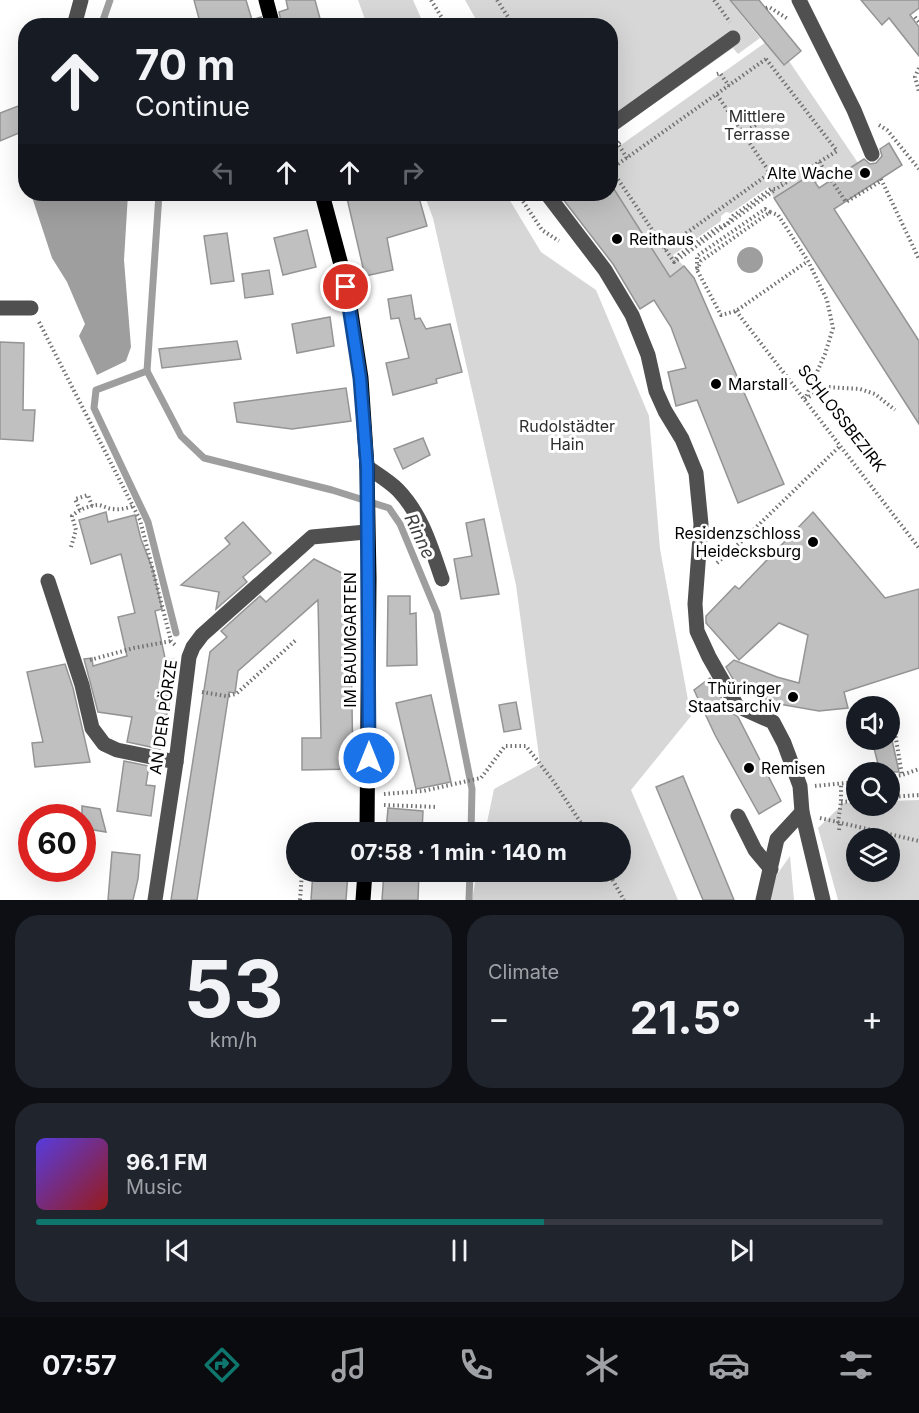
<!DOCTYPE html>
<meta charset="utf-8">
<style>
:root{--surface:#171b24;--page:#20242c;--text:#f1f3f6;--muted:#9ea1a6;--line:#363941;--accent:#0f766e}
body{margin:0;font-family:Inter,sans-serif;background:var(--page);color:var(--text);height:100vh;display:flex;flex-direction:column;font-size:22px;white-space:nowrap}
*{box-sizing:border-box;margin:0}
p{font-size:20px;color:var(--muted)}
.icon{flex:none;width:33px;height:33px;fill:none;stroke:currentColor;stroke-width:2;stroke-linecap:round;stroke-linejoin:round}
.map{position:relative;height:900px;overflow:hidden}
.drawer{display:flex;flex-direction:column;gap:15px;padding:15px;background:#0d0f14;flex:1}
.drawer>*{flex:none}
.top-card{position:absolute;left:18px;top:18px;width:600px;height:183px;border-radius:24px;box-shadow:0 6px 24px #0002;background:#171b24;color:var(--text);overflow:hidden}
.tools{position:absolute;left:846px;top:696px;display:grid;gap:12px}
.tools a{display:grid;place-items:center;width:54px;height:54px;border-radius:50%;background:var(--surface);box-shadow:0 6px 24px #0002;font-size:30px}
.speed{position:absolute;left:18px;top:804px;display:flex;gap:12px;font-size:30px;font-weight:700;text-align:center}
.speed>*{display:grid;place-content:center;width:78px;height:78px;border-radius:50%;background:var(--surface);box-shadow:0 6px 24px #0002;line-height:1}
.speed .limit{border:9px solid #d22;background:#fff;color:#111}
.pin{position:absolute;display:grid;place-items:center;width:51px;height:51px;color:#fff;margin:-26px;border:3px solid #fff;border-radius:50%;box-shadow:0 2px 6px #0007}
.me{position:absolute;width:66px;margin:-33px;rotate:0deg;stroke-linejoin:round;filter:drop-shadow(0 0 4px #0008)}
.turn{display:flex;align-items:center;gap:21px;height:126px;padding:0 18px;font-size:27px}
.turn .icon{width:78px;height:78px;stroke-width:2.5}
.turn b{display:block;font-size:42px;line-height:51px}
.lanes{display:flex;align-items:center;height:57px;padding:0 18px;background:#0003;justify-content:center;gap:30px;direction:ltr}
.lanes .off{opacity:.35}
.big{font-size:45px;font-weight:700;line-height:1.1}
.drawer .tile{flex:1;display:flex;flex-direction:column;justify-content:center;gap:9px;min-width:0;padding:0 21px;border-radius:24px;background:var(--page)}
.drawer .dial{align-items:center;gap:0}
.dial b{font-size:78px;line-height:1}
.song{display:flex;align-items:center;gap:18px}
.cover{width:72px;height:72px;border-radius:9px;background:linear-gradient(135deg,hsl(250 70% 55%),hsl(0 70% 35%))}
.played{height:6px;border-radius:3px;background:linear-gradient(90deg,var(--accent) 60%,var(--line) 60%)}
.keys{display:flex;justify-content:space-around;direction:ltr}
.heat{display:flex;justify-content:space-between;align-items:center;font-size:33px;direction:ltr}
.drawer .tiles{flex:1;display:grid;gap:15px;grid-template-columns:1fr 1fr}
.tile:last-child{grid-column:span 2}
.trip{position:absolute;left:286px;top:822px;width:345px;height:60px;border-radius:30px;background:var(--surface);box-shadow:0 6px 24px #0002;font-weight:700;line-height:60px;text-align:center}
.menu{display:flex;height:96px;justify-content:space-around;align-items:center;background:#090b0e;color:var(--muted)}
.menu .icon{width:42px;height:42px}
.menu .active{color:var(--accent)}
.menu b{font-size:27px;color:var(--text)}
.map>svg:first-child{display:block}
.green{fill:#d7d7d7;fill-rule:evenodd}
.water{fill:#9e9e9e}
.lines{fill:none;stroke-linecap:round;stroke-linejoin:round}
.stream{stroke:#9e9e9e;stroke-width:7}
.building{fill:#c0c0c0;stroke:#949494;stroke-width:1.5}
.path{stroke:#727272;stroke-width:4;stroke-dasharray:1.5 3;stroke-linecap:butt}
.minor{stroke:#505050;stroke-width:15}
.major{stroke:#000;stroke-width:15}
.route-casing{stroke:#114b97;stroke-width:15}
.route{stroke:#1a73e8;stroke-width:10}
.poi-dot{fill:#000;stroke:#fff;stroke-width:2}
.labels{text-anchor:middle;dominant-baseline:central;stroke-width:6;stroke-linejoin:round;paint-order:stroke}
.park-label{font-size:16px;fill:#2e2e2e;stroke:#fff}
.poi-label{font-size:16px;fill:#000;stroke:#fff;text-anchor:end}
.street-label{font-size:16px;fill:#000;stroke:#fff}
.water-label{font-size:18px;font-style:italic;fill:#3f3f3f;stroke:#fff}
</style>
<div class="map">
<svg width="919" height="900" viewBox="0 0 919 900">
<rect width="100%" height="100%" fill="#fff"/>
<g class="green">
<polygon points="358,0 413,0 424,25 367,25"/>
<polygon points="465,0 729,0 760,38 738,54 733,48 611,134 610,26 479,25"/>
<polygon points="766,42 783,65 789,61 858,163 829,182 825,177 816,183 809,175 774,198 768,187 731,213 726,212 721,216 721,221 673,255 684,266 677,272 672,280 612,187 611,187 611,152"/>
<polygon points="424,194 506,194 541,252 596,290 649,416 660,549 691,716 631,790 678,900 472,900 477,872 621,872 621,832 485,832 494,789 540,764 516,585 433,218"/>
<path d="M919,800v100h-81l-20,-72 26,-25h12v3h34v-5zM856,838h34v34h-34z"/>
<polygon points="790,856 794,900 759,900"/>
</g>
<g class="water">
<polygon points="31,194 128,194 124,260 131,347 126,361 97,375 79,336 85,324 67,282 52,258"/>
<circle cx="750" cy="260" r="13"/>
</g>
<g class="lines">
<g class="stream">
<polyline points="101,26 110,0"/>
<polyline points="159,194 147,371 181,436 204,458 332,490 389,508 400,524 437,613 472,789 471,832"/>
<polyline points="147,371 96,390 94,408 148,522 176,633"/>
<polyline points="469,900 470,872"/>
</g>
</g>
<g class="building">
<polygon points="194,0 246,0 252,20 261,17 263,26 201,26"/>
<polygon points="286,0 315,0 322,26 282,26 279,12 288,9"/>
<polygon points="730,0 759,0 801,51 784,65"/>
<polygon points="861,0 919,0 919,8 910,15 919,27 919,56 889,18 882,25"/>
<polygon points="26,103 26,130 0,141 0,113"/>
<polygon points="889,143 902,165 834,209 919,341 919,424 774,198 810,175 819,188 864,159 870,164 876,163 882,156 880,149"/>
<polygon points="612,186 670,277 684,266 694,278 784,484 738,503 697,400 676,406 668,372 686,368 671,327 654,300 640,309 613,264 559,194 584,194 589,200 600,194 610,194"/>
<polygon points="346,194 418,194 427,226 387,238 393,270 365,276"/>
<polygon points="307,230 316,267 283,275 274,238"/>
<polygon points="227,233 234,281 211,284 204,236"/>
<polygon points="269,270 273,294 245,298 242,274"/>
<polygon points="411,295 415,319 420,318 426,329 450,324 462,372 436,379 437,383 393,395 386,363 409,358 399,318 391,319 388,299"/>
<polygon points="330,317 334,346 297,353 292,324"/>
<polygon points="237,341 241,359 162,368 159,349"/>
<polygon points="0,342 24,343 23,410 35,410 33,441 0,439"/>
<polygon points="346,388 351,421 292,429 237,422 234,403"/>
<polygon points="423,438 430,455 403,469 394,449"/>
<polygon points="106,512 108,522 135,515 141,539 153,570 162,609 155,611 165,658 178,660 160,749 127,742 132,717 98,712 84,659 92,658 93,666 127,656 118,617 135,613 121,554 91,564 79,520"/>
<polygon points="813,512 885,598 919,589 919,668 844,692 848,708 819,711 779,704 738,688 726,667 734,660 777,677 799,683 808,635 779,623 739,660 706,623 706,616 735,586 739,589"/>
<polygon points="484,519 499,594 461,599 454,559 472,556 466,523"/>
<polygon points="243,522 271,553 243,577 247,582 216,609 219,592 181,585 230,544 225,538"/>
<polygon points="314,559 350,577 353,769 302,770 302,738 321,738 318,600 238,671 235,693 229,692 197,900 171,900 210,652 227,637 221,631 260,596 266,602"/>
<polygon points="388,596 410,596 410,614 416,613 417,665 387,666"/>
<polygon points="65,664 73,688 90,762 35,767 32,743 43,742 27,672"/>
<polygon points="710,678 729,711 738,717 781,801 759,814 715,735 694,690"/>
<polygon points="431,695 451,782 416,789 396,703"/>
<polygon points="516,702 521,729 504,732 499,705"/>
<polygon points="872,740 892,740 899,772 880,772"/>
<polygon points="124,761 149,766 146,785 155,786 151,816 117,811"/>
<polygon points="683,776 734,900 703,900 656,787"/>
<polygon points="82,806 100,809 106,832 82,828"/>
<polygon points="388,808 423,811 422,832 386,832"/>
<polygon points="112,852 140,855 138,879 133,900 108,900"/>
<polygon points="313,872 348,872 346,900 311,900"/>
<polygon points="384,872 419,872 418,900 382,900"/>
</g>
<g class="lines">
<g class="path">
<polyline points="431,0 447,26"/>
<polyline points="497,0 514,26"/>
<polyline points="714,0 730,22"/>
<polyline points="766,8 769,7 788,19"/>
<polyline points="915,17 919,22"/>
<polygon points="766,59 837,151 776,189 771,189 733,216 727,224 717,228 679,255 674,262 611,169"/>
<polyline points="919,68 915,77 919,92"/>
<polyline points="717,74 720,73 729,86"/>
<polyline points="717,95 770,173 785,184"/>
<polyline points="879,125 887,130 919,169"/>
<polyline points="743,133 757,124"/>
<polyline points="620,142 618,144 627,158"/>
<polyline points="819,162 846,202 881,181"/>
<polyline points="881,179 919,259"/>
<polyline points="518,194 542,230 559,241"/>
<polyline points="770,212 765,209 697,256 697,270 721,315 736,311 808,261"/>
<polyline points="664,249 770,173"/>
<polyline points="677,260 775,190"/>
<polyline points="697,270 701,261 770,212 778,215 808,261 827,300 833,328 825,354 805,399"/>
<polyline points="736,311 919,548"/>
<polyline points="39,322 140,520 171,641 175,645"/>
<polyline points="805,399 827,387 860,389 875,394 895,410"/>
<polyline points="80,510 75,499 88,495 92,506"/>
<path d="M71,547l5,-17 -4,-14c6,-6 18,-11 27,-11 5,1 9,4 14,4 7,1 14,-1 20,-3"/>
<polyline points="717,563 743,540 840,446"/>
<polyline points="90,660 134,648 171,641"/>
<polyline points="202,692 226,696 236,694 296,640"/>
<polyline points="890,728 894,727 902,775 919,769"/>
<polyline points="890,777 902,775"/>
<polyline points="815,786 856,782"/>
<polyline points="384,794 423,791 481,778 505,746 526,746 554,782 587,832"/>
<polyline points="890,797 919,795"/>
<polyline points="841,802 856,801"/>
<polyline points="384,805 437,807"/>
<polyline points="820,818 919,841"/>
<polyline points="838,823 841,802 841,784"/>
<polyline points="839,830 840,823"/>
<polyline points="608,872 624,900"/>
<polyline points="300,900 302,872"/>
</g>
<g class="minor">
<polyline points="799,0 854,110 872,154"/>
<polyline points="74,26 81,0"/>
<polyline points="610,126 733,38"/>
<polyline points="547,194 605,270 632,315 648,355 656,391 665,411 682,439 696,473 701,524 695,604 697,631 709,657 737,706 773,722 784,743 800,786 802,812 823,900"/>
<polyline points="0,308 31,308"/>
<path d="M367,467c10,7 22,14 31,23 24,25 33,57 44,89"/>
<polyline points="48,581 82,685 92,728 104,744 117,750 176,762"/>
<polyline points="738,816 755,850 771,869"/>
<polyline points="155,900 176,762 189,657 193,647 202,635 312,537 366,532"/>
<polyline points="763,900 777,839 802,812"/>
</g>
<g class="major">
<polyline points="266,0 273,26"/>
<polyline points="322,194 347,287 361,378 367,467 369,578 367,832"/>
<polyline points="363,900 365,872"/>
</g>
</g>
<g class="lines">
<g class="route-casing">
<polyline id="route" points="346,287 360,378 367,467 369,758"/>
</g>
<use href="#route" class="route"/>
</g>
<g class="poi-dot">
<circle cx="865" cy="173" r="6"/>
<circle cx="617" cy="239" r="6"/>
<circle cx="716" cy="384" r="6"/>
<circle cx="813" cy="542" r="6"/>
<circle cx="793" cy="697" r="6"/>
<circle cx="749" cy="768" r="6"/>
</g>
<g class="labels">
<g class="park-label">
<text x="757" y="116">Mittlere<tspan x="757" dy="18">Terrasse</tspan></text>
<text x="567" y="426">Rudolstädter<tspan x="567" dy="18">Hain</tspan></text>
</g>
<g class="poi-label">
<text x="853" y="173">Alte Wache</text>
<text x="629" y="239" text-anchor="start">Reithaus</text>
<text x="728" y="384" text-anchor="start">Marstall</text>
<text x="801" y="533">Residenzschloss<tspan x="801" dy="18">Heidecksburg</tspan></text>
<text x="781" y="688">Thüringer<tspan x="781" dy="18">Staatsarchiv</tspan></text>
<text x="761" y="768" text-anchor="start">Remisen</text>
</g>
<g class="street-label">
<text transform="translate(842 418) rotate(52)">SCHLOSSBEZIRK</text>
<text transform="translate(350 640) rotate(-90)">IM BAUMGARTEN</text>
<text transform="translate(163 717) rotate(-82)">AN DER PÖRZE</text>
</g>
<g class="water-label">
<text transform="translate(420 536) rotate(65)">Rinne</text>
</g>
</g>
</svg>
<div class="tools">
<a><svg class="icon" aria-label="sound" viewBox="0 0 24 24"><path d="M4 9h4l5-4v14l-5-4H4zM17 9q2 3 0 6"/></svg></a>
<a><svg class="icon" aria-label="search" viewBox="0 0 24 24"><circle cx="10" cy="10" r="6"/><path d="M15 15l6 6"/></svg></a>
<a><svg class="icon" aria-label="layers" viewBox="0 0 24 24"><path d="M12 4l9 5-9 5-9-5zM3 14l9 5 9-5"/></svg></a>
</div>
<div class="speed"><div class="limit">60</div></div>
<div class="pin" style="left:346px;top:287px;background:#d93025"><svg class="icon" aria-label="arrive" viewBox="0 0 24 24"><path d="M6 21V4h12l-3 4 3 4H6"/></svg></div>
<svg class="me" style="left:369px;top:758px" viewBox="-20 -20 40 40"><circle r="17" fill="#1a73e8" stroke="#fff" stroke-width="3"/><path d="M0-11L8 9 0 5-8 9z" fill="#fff"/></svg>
<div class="trip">07:58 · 1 min · 140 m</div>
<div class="top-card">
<div class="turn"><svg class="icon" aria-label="ahead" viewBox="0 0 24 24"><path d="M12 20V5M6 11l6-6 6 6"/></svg><div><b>70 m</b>Continue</div></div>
<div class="lanes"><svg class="icon off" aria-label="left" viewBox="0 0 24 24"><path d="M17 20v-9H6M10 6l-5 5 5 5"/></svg><svg class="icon" aria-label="ahead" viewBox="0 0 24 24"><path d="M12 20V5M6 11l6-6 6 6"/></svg><svg class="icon" aria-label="ahead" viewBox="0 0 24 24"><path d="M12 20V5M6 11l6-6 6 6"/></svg><svg class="icon off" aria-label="right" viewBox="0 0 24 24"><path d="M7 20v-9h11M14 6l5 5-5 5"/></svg></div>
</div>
</div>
<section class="drawer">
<div class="tiles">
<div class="tile dial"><b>53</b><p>km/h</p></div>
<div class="tile"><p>Climate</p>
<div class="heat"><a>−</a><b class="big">21.5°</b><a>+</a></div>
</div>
<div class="tile">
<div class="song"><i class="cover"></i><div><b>96.1 FM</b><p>Music</p></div></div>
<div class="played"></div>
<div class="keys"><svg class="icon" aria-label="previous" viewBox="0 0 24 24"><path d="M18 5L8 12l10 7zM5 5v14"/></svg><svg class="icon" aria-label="pause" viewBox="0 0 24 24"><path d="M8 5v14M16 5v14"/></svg><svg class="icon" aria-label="next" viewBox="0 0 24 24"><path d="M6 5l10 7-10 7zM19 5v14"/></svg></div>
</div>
</div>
</section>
<nav class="menu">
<b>07:57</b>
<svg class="icon active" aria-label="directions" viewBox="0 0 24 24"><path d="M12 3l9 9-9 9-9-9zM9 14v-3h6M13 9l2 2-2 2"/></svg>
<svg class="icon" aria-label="music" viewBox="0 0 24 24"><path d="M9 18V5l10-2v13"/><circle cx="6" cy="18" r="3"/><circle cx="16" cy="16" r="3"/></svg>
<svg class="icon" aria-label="phone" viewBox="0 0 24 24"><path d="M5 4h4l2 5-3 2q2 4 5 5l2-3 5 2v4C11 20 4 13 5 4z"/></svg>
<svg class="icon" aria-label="climate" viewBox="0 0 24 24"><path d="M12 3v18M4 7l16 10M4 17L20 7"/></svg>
<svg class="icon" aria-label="car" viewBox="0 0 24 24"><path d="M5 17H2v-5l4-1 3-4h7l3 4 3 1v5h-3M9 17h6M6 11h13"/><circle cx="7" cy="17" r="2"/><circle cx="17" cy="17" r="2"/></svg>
<svg class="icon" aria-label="filters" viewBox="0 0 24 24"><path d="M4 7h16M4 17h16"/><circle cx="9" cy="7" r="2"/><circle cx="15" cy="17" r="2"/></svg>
</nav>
